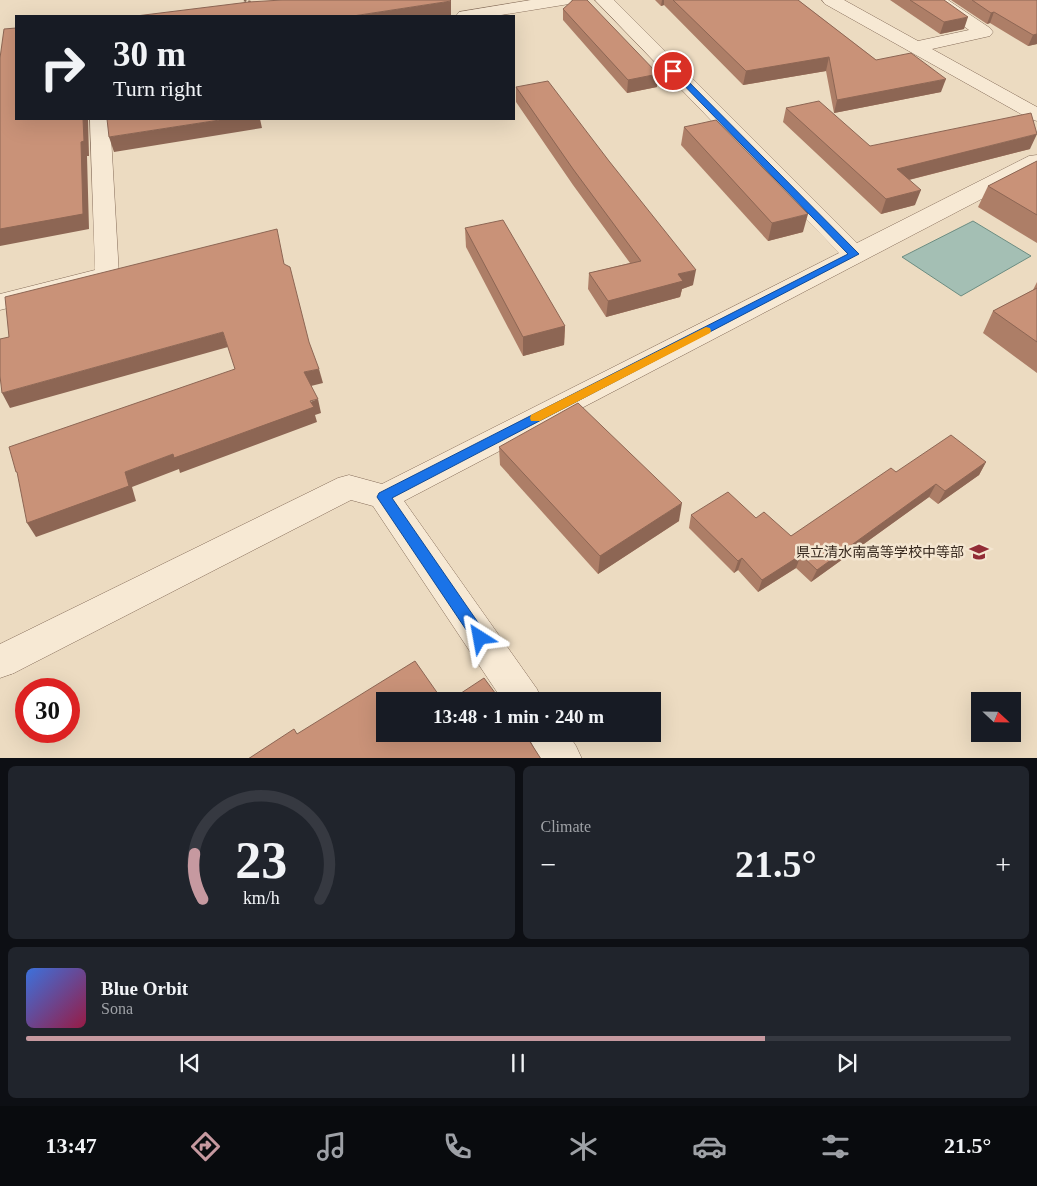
<!DOCTYPE html>
<meta charset="utf-8">
<style>
:root{--surface:#171b24;--page:#20242c;--text:#f1f3f6;--muted:#9ea1a6;--line:#363941;--accent:#c699a0}
body{margin:0;font-family:"Times New Roman","Noto Sans JP",serif;background:var(--page);color:var(--text);height:100vh;display:flex;flex-direction:column;font-size:19px;white-space:nowrap}
*{box-sizing:border-box;margin:0}
p{font-size:16px;color:var(--muted)}
.icon{flex:none;width:28px;height:28px;fill:none;stroke:currentColor;stroke-width:2;stroke-linecap:round;stroke-linejoin:round}
.map{position:relative;height:758px;overflow:hidden}
.panel{display:flex;flex-direction:column;gap:8px;padding:8px;background:#0d0f14;flex:1}
.panel>*{flex:none}
.banner{position:absolute;left:15px;top:15px;width:500px;height:105px;border-radius:0px;box-shadow:0 5px 20px #0002;background:#171b24;color:var(--text);overflow:hidden}
.needle{width:32px;rotate:112deg}
.controls{position:absolute;left:971px;top:692px;display:grid;gap:10px}
.controls a{display:grid;place-items:center;width:50px;height:50px;border-radius:0px;background:var(--surface);box-shadow:0 5px 20px #0002;font-size:25px}
.speed{position:absolute;left:15px;top:678px;display:flex;gap:10px;font-size:25px;font-weight:700;text-align:center}
.speed>*{display:grid;place-content:center;width:65px;height:65px;border-radius:50%;background:var(--surface);box-shadow:0 5px 20px #0002;line-height:1}
.speed .limit{border:8px solid #d22;background:#fff;color:#111}
.pin{position:absolute;display:grid;place-items:center;width:42px;height:42px;color:#fff;margin:-21px;border:2px solid #fff;border-radius:50%;box-shadow:0 1px 5px #0007}
.me{position:absolute;width:55px;margin:-28px;rotate:326deg;stroke-linejoin:round;filter:drop-shadow(0 0 4px #0008)}
.turn{display:flex;align-items:center;gap:18px;height:105px;padding:0 15px;font-size:22px}
.turn .icon{width:65px;height:65px;stroke-width:2.5}
.turn b{display:block;font-size:35px;line-height:42px}
.big{font-size:38px;font-weight:600;line-height:1.1}
.panel .card{flex:1;display:flex;flex-direction:column;justify-content:center;gap:8px;min-width:0;padding:0 18px;border-radius:8px;background:var(--page)}
.panel .dial{align-items:center;gap:0}
.dial svg{height:130px;overflow:visible;fill:none;stroke:var(--line);stroke-width:7;stroke-linecap:round;text-anchor:middle}
.dial text{fill:var(--text);stroke:none}
.song{display:flex;align-items:center;gap:15px}
.cover{width:60px;height:60px;border-radius:8px;background:linear-gradient(135deg,hsl(220 70% 55%),hsl(340 70% 35%))}
.played{height:5px;border-radius:2px;background:linear-gradient(90deg,var(--accent) 75%,var(--line) 75%)}
.keys{display:flex;justify-content:space-around;direction:ltr}
.heat{display:flex;justify-content:space-between;align-items:center;font-size:28px;direction:ltr}
.panel .tiles{flex:1;display:grid;gap:8px;grid-template-columns:1fr 1fr}
.card:last-child{grid-column:span 2}
.trip{position:absolute;left:376px;top:692px;width:285px;height:50px;border-radius:0px;background:var(--surface);box-shadow:0 5px 20px #0002;font-weight:600;line-height:50px;text-align:center}
.tab-bar{display:flex;height:80px;justify-content:space-around;align-items:center;background:#090b0e;color:var(--muted)}
.tab-bar .icon{width:35px;height:35px}
.tab-bar .active{color:var(--accent)}
.tab-bar b{font-size:22px;color:var(--text)}
.map>svg:first-child{display:block}
.water{fill:#a4bfb4;stroke:#6b8c81}
.lines{fill:none;stroke-linecap:round;stroke-linejoin:round}
.minor-casing{stroke:#856c59;stroke-width:1}
.tertiary-casing{stroke:#856c59;stroke-width:1}
.path{stroke:#856c59;stroke-width:2.5;stroke-dasharray:2.5 2;stroke-linecap:butt}
.minor{fill:#f7e9d4;fill-rule:evenodd}
.tertiary{fill:#f7e9d4;fill-rule:evenodd}
.wall{fill:#ad7e67}
.shaded-wall{fill:#8d6654}
.building{fill:#c99278;stroke:#8d6654}
.route{fill:#1a73e8;stroke:#114b97}
.slow{fill:#f59e0b}
.labels{text-anchor:middle;dominant-baseline:central;stroke-width:5;stroke-linejoin:round;paint-order:stroke}
.poi-label{font-size:14px;fill:#35271d;stroke:#f4e6d1;text-anchor:end}
</style>
<div class="map">
<svg width="1037" height="759" viewBox="0 0 1037 759">
<rect width="100%" height="100%" fill="#ecdbc1"/>
<polygon class="water" points="973,221 1031,256 961,296 902,257"/>
<g class="lines">
<g class="minor-casing">
<g id="minor">
<polygon points="531,0 572,0 569,4 563,5 495,16 456,16 459,12"/>
<polygon points="595,0 614,0 857,243 1029,156 1037,155 1037,170 404,501 537,689 542,701 503,701 373,506 351,500 14,673 0,677 0,644 338,478 349,475 382,484 839,253"/>
<polygon points="822,0 844,0 918,41 969,30 928,0 948,0 990,28 993,32 990,36 932,49 1037,107 1037,121 1030,119 825,4"/>
<polygon points="90,119 110,119 119,275 116,281 0,310 0,294 95,270"/>
<polygon points="527,734 568,734 576,746 582,759 540,759"/>
</g>
</g>
<g class="tertiary-casing">
<polygon id="tertiary" points="0,645 14,649 20,661 14,673 0,678"/>
</g>
<polyline class="path" points="244,0 253,3"/>
<use href="#minor" class="minor"/>
<use href="#tertiary" class="tertiary"/>
</g>
<g class="wall">
<polygon points="655,0 798,0 876,60 941,92 834,113 826,71 743,85 664,5 661,6"/>
<polygon points="890,0 944,0 964,29 940,34"/>
<polygon points="951,0 1037,0 1037,44 1028,46 990,23 987,24"/>
<polygon points="563,9 658,74 657,87 627,93 563,20"/>
<polygon points="516,87 693,285 682,289 680,297 606,317 588,289 589,273 630,263 573,185 516,102"/>
<polygon points="786,108 870,146 1030,149 909,180 915,205 881,214 783,122"/>
<polygon points="684,127 803,232 768,241 681,145"/>
<polygon points="1037,161 1037,243 978,207 988,186"/>
<polygon points="465,228 565,326 564,345 523,356 466,247"/>
<polygon points="1037,282 1037,373 983,333 993,311 1033,290"/>
<polygon points="499,447 679,521 598,574 500,465"/>
<polygon points="986,462 979,475 938,504 929,497 811,582 796,568 758,592 738,570 734,573 689,528 691,515 756,518 791,536 896,472"/>
</g>
<g class="shaded-wall">
<polygon points="662,0 664,0 664,5 661,6"/>
<polygon points="451,1 451,15 441,16 353,16"/>
<polygon points="994,12 990,23 987,24 991,13"/>
<polygon points="968,17 964,29 940,34 944,22"/>
<polygon points="1037,34 1037,44 1028,46 1033,35"/>
<polygon points="829,57 826,71 743,85 746,71"/>
<polygon points="658,74 657,87 627,93 628,80"/>
<polygon points="946,79 941,92 834,113 837,100"/>
<polygon points="83,119 88,119 89,156 87,156 89,229 0,246 0,229 81,142"/>
<polygon points="226,119 260,119 262,128 114,152 109,137"/>
<polygon points="1037,134 1030,149 892,184 897,169"/>
<polygon points="921,190 915,205 881,214 886,199"/>
<polygon points="808,214 803,232 768,241 772,223"/>
<polygon points="696,270 693,285 682,289 680,297 606,317 608,301 678,274"/>
<polygon points="565,326 564,345 523,356 523,337"/>
<polygon points="223,332 228,347 10,408 2,393"/>
<polygon points="319,369 323,383 307,387 304,372"/>
<polygon points="318,399 321,413 315,415 317,422 180,473 179,469 132,487 136,501 36,537 27,523 125,472"/>
<polygon points="986,462 979,475 938,504 945,491"/>
<polygon points="936,484 929,497 811,582 817,570"/>
<polygon points="682,503 679,521 598,574 600,556"/>
<polygon points="801,555 796,568 758,592 762,580"/>
<polygon points="742,558 738,570 734,573 738,561"/>
</g>
<g class="building">
<polygon points="282,0 450,0 451,1 353,16 136,16 249,2"/>
<polygon points="573,0 587,0 658,74 628,80 563,9"/>
<polygon points="673,0 798,0 876,60 911,53 946,79 837,100 829,57 746,71"/>
<polygon points="910,0 944,0 968,17 944,22"/>
<polygon points="972,0 1037,0 1037,34 1033,35 994,12 991,13"/>
<polygon points="16,28 16,119 83,119 84,141 81,142 83,214 0,229 0,58 4,29"/>
<polygon points="548,81 609,161 696,270 678,274 683,281 608,301 589,273 641,261 573,169 516,87"/>
<polygon points="819,101 870,146 1031,113 1037,134 897,169 921,190 886,199 786,108"/>
<polygon points="107,119 226,119 109,137"/>
<polygon points="716,120 808,214 772,223 684,127"/>
<polygon points="1037,161 1037,215 988,186"/>
<polygon points="503,220 565,326 523,337 465,228"/>
<polygon points="277,229 284,264 290,267 309,342 319,369 304,372 318,399 310,401 314,407 174,458 173,454 125,472 129,486 27,523 17,472 16,472 9,447 235,369 223,332 2,393 0,376 0,339 9,337 5,297"/>
<polygon points="1037,288 1037,342 993,311"/>
<polygon points="578,403 682,503 600,556 499,447"/>
<polygon points="951,435 986,462 945,491 936,484 817,570 801,555 762,580 742,558 738,561 691,515 728,492 756,518 764,512 791,536 891,468 896,472"/>
<polygon points="415,661 443,701 385,701 385,734 525,734 541,759 248,759 294,729 297,734"/>
<polygon points="484,678 501,701 449,701"/>
</g>
<polygon class="route" points="671,69 676,69 859,254 392,498 486,634 488,638 486,643 480,645 475,643 379,500 377,497 379,493 848,254 671,72"/>
<polygon class="slow" points="706,327 710,328 711,331 710,333 540,421 531,421 530,418 531,415"/>
<defs>
<g id="school-bare" transform="scale(1.5)"><path d="M0-5L7-2L0 1L-7-2ZM-4 1L0 2.5L4 1V4Q0 6-4 4Z" fill="#922c36" stroke="#f4e6d1" stroke-width="2.5" paint-order="stroke"/></g>
</defs>
<g fill-rule="evenodd">
<use href="#school-bare" x="979" y="552"/>
</g>
<g class="labels">
<g class="poi-label">
<text x="964" y="552">県立清水南高等学校中等部</text>
</g>
</g>
</svg>
<div class="controls">
<a><svg class="needle" viewBox="-14 -14 28 28"><path d="M0-13l5 13h-10z" fill="#e53935"/><path d="M0 13l5-13h-10z" fill="#9ea1a6"/></svg></a>
</div>
<div class="speed"><div class="limit">30</div></div>
<div class="pin" style="left:673px;top:71px;background:#d93025"><svg class="icon" aria-label="arrive" viewBox="0 0 24 24"><path d="M6 21V4h12l-3 4 3 4H6"/></svg></div>
<svg class="me" style="left:480px;top:638px" viewBox="-20 -20 40 40"><path d="M0-17L14 15 0 8-14 15z" fill="#1a73e8" stroke="#fff" stroke-width="4"/></svg>
<div class="trip">13:48 · 1 min · 240 m</div>
<div class="banner">
<div class="turn"><svg class="icon" aria-label="right" viewBox="0 0 24 24"><path d="M7 20v-9h11M14 6l5 5-5 5"/></svg><div><b>30 m</b>Turn right</div></div>
</div>
</div>
<section class="panel">
<div class="tiles">
<div class="card dial"><svg viewBox="0 0 100 80">
<path d="M14 69A42 42 0 1 1 86 69"/>
<path d="M14 69A42 42 0 0 1 9 41" stroke="#c699a0"/>
<text x="50" y="56" font-size="32" font-weight="700">23</text>
<text x="50" y="72" font-size="11">km/h</text>
</svg></div>
<div class="card"><p>Climate</p>
<div class="heat"><a>−</a><b class="big">21.5°</b><a>+</a></div>
</div>
<div class="card">
<div class="song"><i class="cover"></i><div><b>Blue Orbit</b><p>Sona</p></div></div>
<div class="played"></div>
<div class="keys"><svg class="icon" aria-label="previous" viewBox="0 0 24 24"><path d="M18 5L8 12l10 7zM5 5v14"/></svg><svg class="icon" aria-label="pause" viewBox="0 0 24 24"><path d="M8 5v14M16 5v14"/></svg><svg class="icon" aria-label="next" viewBox="0 0 24 24"><path d="M6 5l10 7-10 7zM19 5v14"/></svg></div>
</div>
</div>
</section>
<nav class="tab-bar">
<b>13:47</b>
<svg class="icon active" aria-label="directions" viewBox="0 0 24 24"><path d="M12 3l9 9-9 9-9-9zM9 14v-3h6M13 9l2 2-2 2"/></svg>
<svg class="icon" aria-label="music" viewBox="0 0 24 24"><path d="M9 18V5l10-2v13"/><circle cx="6" cy="18" r="3"/><circle cx="16" cy="16" r="3"/></svg>
<svg class="icon" aria-label="phone" viewBox="0 0 24 24"><path d="M5 4h4l2 5-3 2q2 4 5 5l2-3 5 2v4C11 20 4 13 5 4z"/></svg>
<svg class="icon" aria-label="climate" viewBox="0 0 24 24"><path d="M12 3v18M4 7l16 10M4 17L20 7"/></svg>
<svg class="icon" aria-label="car" viewBox="0 0 24 24"><path d="M5 17H2v-5l4-1 3-4h7l3 4 3 1v5h-3M9 17h6M6 11h13"/><circle cx="7" cy="17" r="2"/><circle cx="17" cy="17" r="2"/></svg>
<svg class="icon" aria-label="filters" viewBox="0 0 24 24"><path d="M4 7h16M4 17h16"/><circle cx="9" cy="7" r="2"/><circle cx="15" cy="17" r="2"/></svg>
<b>21.5°</b>
</nav>
